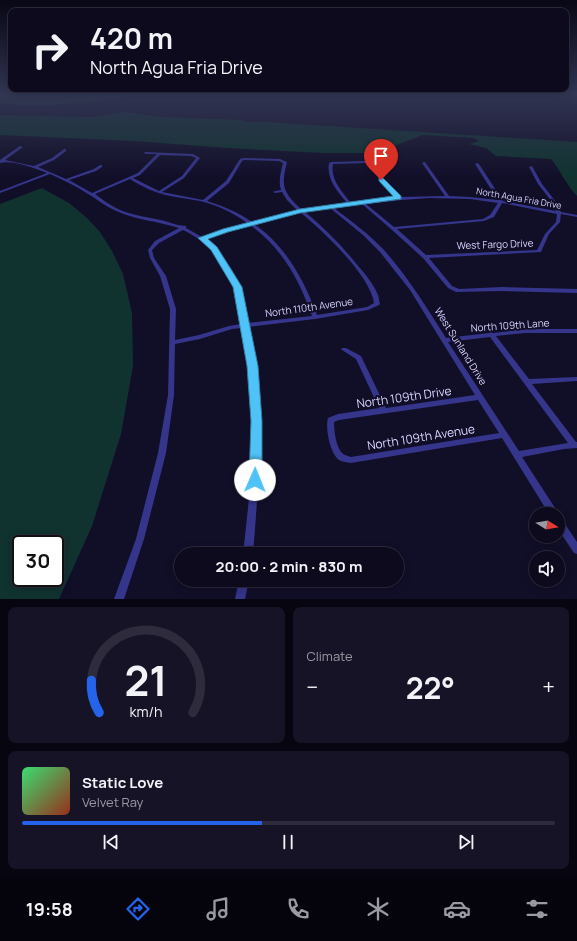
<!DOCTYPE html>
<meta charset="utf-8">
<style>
:root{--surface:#0d0a1e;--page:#161327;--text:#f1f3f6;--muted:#9a9aa4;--line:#2d2b3c;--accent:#2563eb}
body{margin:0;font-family:Manrope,sans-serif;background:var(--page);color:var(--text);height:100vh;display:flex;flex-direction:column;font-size:15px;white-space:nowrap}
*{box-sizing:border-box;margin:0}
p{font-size:13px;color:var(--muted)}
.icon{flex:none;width:22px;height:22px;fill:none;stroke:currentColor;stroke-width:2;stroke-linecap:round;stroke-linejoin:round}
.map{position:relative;height:599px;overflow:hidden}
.side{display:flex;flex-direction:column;gap:8px;padding:8px;background:#070610;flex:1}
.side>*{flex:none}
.top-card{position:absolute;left:8px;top:8px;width:561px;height:84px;border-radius:8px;box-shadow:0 2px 10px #0003,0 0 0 1px var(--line);background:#0d0a1e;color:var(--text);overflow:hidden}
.needle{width:26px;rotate:101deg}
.buttons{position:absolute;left:529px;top:507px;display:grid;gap:8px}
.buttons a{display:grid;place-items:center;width:36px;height:36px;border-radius:50%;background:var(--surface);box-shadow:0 2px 10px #0003,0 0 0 1px var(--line);font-size:20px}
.speed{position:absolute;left:12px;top:535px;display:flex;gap:8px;font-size:20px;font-weight:700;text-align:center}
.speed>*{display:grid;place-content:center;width:52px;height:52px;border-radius:50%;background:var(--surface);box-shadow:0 2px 10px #0003,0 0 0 1px var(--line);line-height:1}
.speed .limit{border:2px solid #111;border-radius:6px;background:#fff;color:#111}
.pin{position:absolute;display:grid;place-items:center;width:34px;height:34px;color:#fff;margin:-41px -17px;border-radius:50% 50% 50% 0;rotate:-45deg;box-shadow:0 0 4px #0007}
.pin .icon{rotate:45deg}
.me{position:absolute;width:44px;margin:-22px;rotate:1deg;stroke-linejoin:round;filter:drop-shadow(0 0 3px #0008)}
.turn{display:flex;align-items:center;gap:14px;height:84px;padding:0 16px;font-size:18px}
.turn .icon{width:52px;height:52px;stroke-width:2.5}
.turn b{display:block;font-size:28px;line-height:34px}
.big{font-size:30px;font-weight:700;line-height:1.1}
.side .tile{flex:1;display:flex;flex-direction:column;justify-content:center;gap:6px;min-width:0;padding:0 14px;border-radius:8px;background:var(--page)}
.side .dial{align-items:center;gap:0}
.dial svg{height:104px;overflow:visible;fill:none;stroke:var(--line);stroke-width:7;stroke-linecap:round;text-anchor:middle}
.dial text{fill:var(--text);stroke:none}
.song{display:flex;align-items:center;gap:12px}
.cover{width:48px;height:48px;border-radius:6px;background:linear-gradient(135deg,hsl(140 70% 55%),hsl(10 70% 35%))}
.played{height:4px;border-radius:2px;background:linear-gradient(90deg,var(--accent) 45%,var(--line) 45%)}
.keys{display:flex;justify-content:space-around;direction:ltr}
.heat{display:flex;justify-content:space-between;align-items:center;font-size:22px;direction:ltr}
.side .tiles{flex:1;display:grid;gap:8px;grid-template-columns:1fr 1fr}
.tile:last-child{grid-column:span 2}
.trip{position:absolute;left:174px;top:547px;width:230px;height:40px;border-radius:20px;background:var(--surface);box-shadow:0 2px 10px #0003,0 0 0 1px var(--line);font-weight:700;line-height:40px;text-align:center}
.dock{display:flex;height:64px;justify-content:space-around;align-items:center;background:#05040c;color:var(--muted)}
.dock .icon{width:28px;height:28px}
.dock .current{color:var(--accent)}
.dock b{font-size:18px;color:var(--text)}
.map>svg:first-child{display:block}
.green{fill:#103330;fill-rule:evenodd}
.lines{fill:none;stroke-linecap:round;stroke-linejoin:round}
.river{fill:#062149;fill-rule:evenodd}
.minor{fill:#35358b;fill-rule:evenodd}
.route{fill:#4fc3f7;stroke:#337fa1}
.labels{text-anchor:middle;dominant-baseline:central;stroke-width:4;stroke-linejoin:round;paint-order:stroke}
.far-street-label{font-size:9px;fill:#d8d5ff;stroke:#110e28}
.street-label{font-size:10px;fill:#d8d5ff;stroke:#110e28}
.near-street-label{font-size:12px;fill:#d8d5ff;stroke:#110e28}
</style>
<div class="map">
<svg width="577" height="599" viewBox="0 0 577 599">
<rect width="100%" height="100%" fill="#110e28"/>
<g class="green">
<polygon points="0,93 144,93 98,101 53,105 28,106 0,103"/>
<path d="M125,112l37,5 82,3 1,2h22l310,20v54c-11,-11 -16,-25 -26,-37l-55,-3 -10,-8 -17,-4 10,-3 -5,-3 -51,-3 -42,16 -1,2h-57l-96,-5 -93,-7 -134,-6v-20l92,2z"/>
<path d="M42,188l27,15 18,15 13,14 12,19 11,23 9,39 1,53 -12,68 -29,92 -33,73h-59v-395zM21,544h34v34h-34z"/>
</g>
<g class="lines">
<polygon class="river" points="23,93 63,93 0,97 0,95"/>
<g class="minor">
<path d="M20,146l3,1 -18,13 19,4 10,2 18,-8 12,-9h2v2l-12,9 -16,7 28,12 28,-10 6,-4h2v2l-6,4 -27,9 23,13 46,-20 19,-19h-11l-2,-1 1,-1 48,2 7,4 -16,20 -22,14 41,8 23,-19 14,-22 3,-1 37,1 7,3c-1,5 -3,11 -3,16 -2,14 9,24 18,32l45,-7c-9,-11 -21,-24 -18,-40l2,-1 35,-1 10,2 7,17 17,17 45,-1 -23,-33 2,-1h1l24,34 21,1 28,3 -23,-36 2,-1 2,1 24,37 53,10 -4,-9 -14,-18 -9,-17 3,-1 10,18 14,18 5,10 16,3v2l-16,-3 -1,8 -11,12 -8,18 -112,6 23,28 7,3 43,-2 75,2v4l-75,-2 -46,1 -8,-4 -25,-30 -32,-29 -29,-25 -28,4c17,13 35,26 50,42 24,27 43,58 62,88l43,-5 2,-1 2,1 32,-4h52v4h-52l-29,3 33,43 48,-2v4l-45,3 44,58h1v6l-13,1 -42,8 35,54 1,3v1l-9,-1 -47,-76 -151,25c-4,-1 -9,-1 -12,-3 -9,-7 -14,-32 -11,-42l10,-4 41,-6 -23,-49 -14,-9 -1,-1 1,-1h4l15,8 25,52 89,-13 -65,-105 -30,-38 -17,-17 -33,-27 -25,4c20,16 38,35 54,55 7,8 15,18 19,28 1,3 1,6 2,9l-1,1 -11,5 -53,9 -67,8c3,14 7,28 8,42 7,61 2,123 -3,185h-10c7,-62 14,-125 7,-187 -2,-13 -5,-26 -8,-39l-10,1 -32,10 -25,5 -1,51 -8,58 -22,86 -20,60h-10l22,-60 22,-86 10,-58 2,-86 -10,-33 -10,-18 -2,-8 7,-9 24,-13c-21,-7 -45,-8 -65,-18 -9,-4 -17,-11 -26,-16 -12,-8 -25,-14 -38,-20l-50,19v-2l47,-18c-13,-5 -34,-13 -47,-10v-3zM160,155l31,1 5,2 -14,18 -23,15 -26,-13 7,-3zM244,160l35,1 4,2c-2,9 -5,17 -2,27l-6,1 -2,1 2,1 7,-1 5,8 11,11 -46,11c-14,-10 -29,-16 -45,-21l22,-18 13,-22zM366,163l7,2 6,15 17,18 -32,3h-2l-2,1 -9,1c-9,-11 -21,-24 -18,-39zM130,179c12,8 26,14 40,17 10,2 20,3 30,5 17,4 34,12 47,22l-45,14 -16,-9v-2c-8,0 -17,-4 -25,-6 -15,-3 -31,-5 -45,-12 -8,-4 -14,-9 -21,-14zM429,198l41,1 28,4 -8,12 -7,4 -89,8 -28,-23 36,-4zM502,203l55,11 -1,8 -11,12 -8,16 -111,5 -29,-26 87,-8 10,-4zM301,213c22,18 69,62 73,90l-7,4 -50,8c-13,-35 -31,-69 -63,-91zM250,225c32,23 49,54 62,91l-65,7c-1,-11 -3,-23 -6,-34 -6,-19 -21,-38 -36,-50zM183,230c24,11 45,35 53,60 3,11 4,23 5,34l-12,2 -30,9 -24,5 1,-31 -10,-33 -12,-18 -2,-8 7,-7zM490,337l78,106 -49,8 -71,-109zM478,400l21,33 -148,24c-2,-1 -4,-1 -6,-2 -9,-4 -11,-25 -11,-33l5,-2z"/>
<polygon points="558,517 561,518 577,542 577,554 574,553 558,529"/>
<polygon points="239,580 249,580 245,599 235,599"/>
</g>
</g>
<linearGradient id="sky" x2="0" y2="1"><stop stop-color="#090816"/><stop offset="0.53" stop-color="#323653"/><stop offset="1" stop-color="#323653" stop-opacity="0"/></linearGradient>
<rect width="577" height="177" fill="url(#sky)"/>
<polygon class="route" points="379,178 383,178 401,196 401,199 300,213 228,232 208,239 217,247 242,287 258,366 262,421 262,480 260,484 255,486 251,484 249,480 251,421 247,366 233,287 211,250 198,238 223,229 300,209 393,196 379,181"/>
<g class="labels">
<g class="far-street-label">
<text transform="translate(519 198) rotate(10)">North Agua Fria Drive</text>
</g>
<g class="street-label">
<text transform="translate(495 244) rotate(-2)">West Fargo Drive</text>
<text transform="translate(309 307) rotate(-8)">North 110th Avenue</text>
<text transform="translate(510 325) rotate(-4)">North 109th Lane</text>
<text transform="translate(461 346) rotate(58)">West Sunland Drive</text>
</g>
<g class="near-street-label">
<text transform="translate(404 397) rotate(-8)">North 109th Drive</text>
<text transform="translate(421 437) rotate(-9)">North 109th Avenue</text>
</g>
</g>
</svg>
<div class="buttons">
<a><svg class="needle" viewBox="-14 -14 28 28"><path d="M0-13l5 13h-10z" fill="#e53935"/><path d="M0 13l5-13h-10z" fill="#9a9aa4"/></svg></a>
<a><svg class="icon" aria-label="sound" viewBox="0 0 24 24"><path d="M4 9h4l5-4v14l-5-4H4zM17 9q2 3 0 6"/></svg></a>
</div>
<div class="speed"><div class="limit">30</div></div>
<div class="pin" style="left:381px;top:180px;background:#d93025"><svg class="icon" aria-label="arrive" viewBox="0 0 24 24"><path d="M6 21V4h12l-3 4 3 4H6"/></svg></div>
<svg class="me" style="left:255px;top:480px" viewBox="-20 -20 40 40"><circle r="19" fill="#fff"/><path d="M0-13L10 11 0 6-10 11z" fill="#4fc3f7"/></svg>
<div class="trip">20:00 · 2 min · 830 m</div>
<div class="top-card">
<div class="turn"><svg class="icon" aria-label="right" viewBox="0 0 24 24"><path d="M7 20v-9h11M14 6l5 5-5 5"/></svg><div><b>420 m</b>North Agua Fria Drive</div></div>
</div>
</div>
<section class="side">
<div class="tiles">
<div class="tile dial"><svg viewBox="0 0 100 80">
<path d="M14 69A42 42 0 1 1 86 69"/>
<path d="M14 69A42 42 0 0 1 8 44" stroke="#2563eb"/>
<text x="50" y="56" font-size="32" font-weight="700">21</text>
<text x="50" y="72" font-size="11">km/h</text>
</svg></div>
<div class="tile"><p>Climate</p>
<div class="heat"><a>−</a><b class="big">22°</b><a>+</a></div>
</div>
<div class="tile">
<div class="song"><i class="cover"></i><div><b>Static Love</b><p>Velvet Ray</p></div></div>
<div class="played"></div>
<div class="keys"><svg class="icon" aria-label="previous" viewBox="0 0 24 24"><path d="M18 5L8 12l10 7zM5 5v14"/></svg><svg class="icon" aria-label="pause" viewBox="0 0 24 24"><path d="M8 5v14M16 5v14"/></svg><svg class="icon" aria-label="next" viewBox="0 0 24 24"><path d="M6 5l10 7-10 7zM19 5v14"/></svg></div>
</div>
</div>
</section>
<nav class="dock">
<b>19:58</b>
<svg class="icon current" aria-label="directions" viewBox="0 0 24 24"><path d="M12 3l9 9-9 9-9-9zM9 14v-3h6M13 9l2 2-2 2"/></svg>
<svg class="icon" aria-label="music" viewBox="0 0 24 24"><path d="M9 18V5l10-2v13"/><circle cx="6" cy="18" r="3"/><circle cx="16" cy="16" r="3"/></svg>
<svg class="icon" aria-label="phone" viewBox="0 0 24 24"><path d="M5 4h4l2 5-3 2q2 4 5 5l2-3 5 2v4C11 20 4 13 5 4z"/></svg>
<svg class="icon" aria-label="climate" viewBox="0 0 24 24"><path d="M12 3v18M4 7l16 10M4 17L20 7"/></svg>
<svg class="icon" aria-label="car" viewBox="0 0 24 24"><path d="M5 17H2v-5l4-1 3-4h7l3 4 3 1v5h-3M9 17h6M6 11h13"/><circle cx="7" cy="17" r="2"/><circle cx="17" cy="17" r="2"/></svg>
<svg class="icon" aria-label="filters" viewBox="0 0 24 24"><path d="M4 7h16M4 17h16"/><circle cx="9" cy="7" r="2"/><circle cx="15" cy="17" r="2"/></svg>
</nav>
